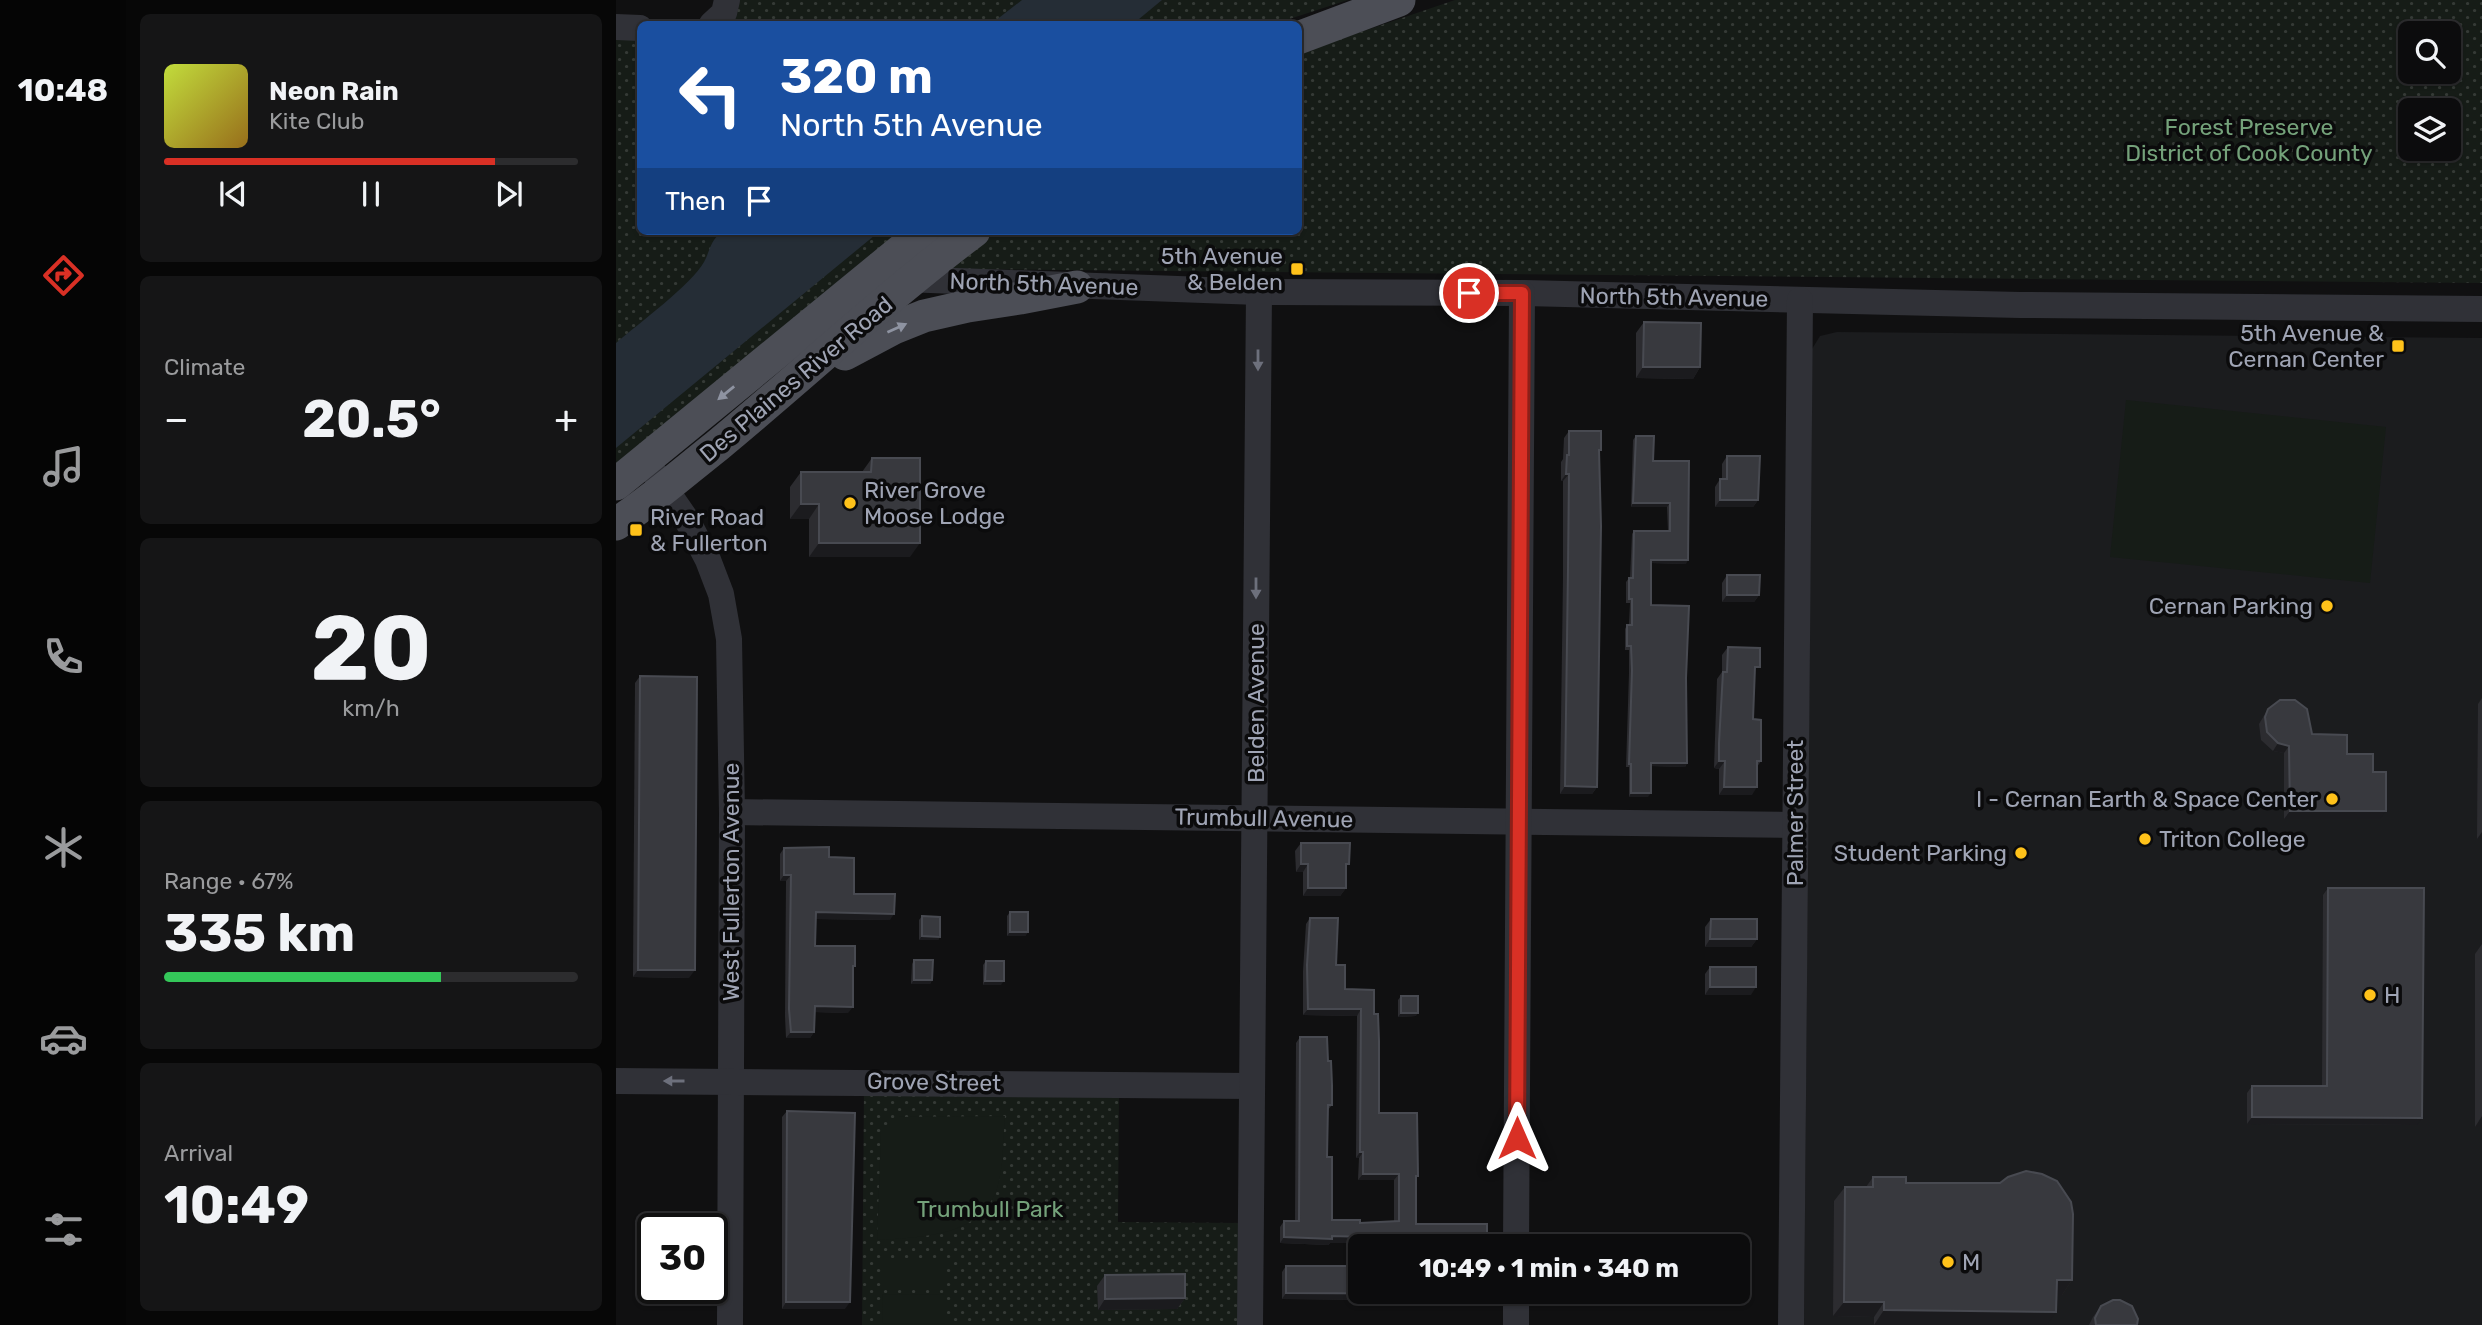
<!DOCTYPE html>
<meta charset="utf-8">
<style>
:root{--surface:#0c0c0d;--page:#151516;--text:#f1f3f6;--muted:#9a9b9d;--line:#2c2c2e;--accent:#d93025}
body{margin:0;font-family:Rubik,sans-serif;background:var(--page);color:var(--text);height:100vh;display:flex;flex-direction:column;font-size:26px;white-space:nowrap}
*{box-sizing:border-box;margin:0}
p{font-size:23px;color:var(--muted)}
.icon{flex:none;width:38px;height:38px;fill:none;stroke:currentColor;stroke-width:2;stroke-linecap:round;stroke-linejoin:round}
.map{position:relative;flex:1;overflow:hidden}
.sheet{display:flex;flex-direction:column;gap:14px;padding:14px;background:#070707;width:490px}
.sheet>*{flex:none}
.guide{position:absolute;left:21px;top:21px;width:665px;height:214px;border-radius:10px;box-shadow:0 2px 5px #0004,0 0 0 2px var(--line);background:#1a4fa0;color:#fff;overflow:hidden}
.buttons{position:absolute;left:1782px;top:21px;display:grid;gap:14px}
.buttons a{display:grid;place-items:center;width:63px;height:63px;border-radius:10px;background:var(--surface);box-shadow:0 2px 5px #0004,0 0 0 2px var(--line);font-size:35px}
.speed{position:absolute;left:21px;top:1213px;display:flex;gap:14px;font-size:35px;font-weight:700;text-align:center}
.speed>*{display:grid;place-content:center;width:91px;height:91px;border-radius:50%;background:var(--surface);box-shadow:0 2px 5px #0004,0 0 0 2px var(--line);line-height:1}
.speed .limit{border:4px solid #111;border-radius:10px;background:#fff;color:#111}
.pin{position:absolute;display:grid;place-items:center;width:60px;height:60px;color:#fff;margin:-30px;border:4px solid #fff;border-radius:50%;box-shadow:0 2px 7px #0007}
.me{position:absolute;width:77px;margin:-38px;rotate:0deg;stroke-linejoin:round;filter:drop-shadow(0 0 5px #0008)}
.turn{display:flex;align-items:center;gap:24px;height:147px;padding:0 28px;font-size:32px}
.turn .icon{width:91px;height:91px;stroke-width:2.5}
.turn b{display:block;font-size:49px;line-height:60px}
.then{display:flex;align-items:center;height:66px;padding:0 28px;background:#0003;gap:14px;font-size:26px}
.big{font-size:52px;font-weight:700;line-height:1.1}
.sheet .tile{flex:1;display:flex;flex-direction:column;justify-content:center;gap:10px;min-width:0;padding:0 24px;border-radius:10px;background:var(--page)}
.sheet .dial{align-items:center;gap:0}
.dial b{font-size:91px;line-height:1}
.song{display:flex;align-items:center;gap:21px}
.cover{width:84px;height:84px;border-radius:10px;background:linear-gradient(135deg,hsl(70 70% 55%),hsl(40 70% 35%))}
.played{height:7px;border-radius:4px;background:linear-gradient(90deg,var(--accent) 80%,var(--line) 80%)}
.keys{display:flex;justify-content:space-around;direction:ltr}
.heat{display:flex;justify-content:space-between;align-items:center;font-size:38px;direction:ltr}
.charge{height:10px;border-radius:5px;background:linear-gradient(90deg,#34c759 67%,var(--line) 0)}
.trip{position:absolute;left:732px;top:1234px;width:402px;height:70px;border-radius:10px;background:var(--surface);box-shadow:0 2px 5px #0004,0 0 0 2px var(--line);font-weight:700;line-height:70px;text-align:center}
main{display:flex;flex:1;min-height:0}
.menu{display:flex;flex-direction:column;width:126px;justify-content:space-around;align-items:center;background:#050505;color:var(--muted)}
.menu .icon{width:49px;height:49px}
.menu .current{color:var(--accent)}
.menu b{font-size:32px;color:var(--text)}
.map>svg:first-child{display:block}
.built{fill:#1b1c1e}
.park{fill:url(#park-dots);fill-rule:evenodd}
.garden{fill:#161c17}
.water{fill:#252d36}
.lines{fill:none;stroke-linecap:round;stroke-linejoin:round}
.minor{stroke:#303137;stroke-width:26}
.major{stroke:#4c4e56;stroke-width:33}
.wall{fill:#2c2c30}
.shaded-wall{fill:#1b1b1e}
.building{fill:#38393e;stroke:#484a51;stroke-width:2}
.oneway{fill:#8e93a1}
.oneway2{fill:#6d707c}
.route-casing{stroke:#8d1f18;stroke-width:18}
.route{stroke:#d93025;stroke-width:12}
.poi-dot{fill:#ffc21a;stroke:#0b0b0c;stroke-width:2.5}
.labels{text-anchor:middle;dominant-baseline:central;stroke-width:7;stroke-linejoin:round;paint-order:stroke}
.park-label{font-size:23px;fill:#74a17a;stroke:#0b0b0c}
.poi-label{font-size:23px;fill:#9fa4b4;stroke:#0b0b0c;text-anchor:end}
.street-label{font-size:23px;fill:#9fa4b4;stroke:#0b0b0c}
</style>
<main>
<nav class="menu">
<b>10:48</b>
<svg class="icon current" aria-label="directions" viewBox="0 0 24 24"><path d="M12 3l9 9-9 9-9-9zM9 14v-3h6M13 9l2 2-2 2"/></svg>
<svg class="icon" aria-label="music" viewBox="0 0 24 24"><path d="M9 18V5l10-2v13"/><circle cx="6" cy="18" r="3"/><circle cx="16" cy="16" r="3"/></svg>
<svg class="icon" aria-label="phone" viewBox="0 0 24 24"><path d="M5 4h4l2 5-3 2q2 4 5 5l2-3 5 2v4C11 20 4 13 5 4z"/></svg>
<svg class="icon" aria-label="climate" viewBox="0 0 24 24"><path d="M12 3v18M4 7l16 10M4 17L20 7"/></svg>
<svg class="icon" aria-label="car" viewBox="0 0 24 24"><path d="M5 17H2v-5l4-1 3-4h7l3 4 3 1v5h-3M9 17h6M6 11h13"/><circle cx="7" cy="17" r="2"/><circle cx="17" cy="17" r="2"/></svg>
<svg class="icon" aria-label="filters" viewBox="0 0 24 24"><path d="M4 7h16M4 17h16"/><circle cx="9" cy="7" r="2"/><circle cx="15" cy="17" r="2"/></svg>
</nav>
<section class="sheet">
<div class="tile">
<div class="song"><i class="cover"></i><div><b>Neon Rain</b><p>Kite Club</p></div></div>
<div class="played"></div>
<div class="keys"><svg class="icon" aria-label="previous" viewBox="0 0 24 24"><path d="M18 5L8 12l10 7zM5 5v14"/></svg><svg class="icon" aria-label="pause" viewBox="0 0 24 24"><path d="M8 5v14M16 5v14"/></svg><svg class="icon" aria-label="next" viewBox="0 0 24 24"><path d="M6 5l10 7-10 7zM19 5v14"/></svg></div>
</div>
<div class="tile"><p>Climate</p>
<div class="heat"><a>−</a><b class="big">20.5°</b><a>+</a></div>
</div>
<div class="tile dial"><b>20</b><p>km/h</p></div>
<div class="tile"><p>Range · 67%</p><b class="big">335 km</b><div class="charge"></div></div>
<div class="tile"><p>Arrival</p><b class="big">10:49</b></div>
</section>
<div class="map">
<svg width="1866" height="1325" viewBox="0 0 1866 1325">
<defs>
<pattern id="park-dots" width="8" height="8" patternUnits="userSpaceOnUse" patternTransform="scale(1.75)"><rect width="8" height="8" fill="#161c17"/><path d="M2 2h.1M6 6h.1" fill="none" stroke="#353a36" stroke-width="1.8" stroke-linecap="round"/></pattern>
</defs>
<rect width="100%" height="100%" fill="#101011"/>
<polygon class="built" points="1221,332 1866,338 1866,1325 1188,1325 1196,349 1204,336"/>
<g class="park">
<polygon points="123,0 732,0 658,24 114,24"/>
<path d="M839,0h1027v283l-1531,-14 -4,-6 45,-32h306l1,-178zM1794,33h38v39h-38zM1794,110h38v39h-38z"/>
<polygon points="0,39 24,39 24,231 290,231 0,465"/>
<polygon points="248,1091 503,1093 502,1222 626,1223 625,1325 246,1325"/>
</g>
<g class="garden">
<polygon points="1510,400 1770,427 1754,583 1494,557"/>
<path d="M389,1116c-2,21 -1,44 -6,65 -12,56 -76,56 -122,59l4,-108 17,-15z"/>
<rect x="267" y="1260" width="62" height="29"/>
<polygon points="267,1294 329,1295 329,1324 266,1323"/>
</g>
<g class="water">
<polygon points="406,0 546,0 517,24 375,24"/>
<path d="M108,231h156l-264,217v-105c22,-19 76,-59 88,-81 7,-13 6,-23 20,-31z"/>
</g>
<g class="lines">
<g class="minor">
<polyline points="96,24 108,13 111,0"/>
<polyline points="0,27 24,28"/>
<polyline points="287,279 643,292 906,293 1404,305 1866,309"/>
<polyline points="39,474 72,522 92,560 105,594 113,639 116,812 114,1325"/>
<polyline points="116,812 1179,825"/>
<polyline points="0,1081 636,1086"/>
<polyline points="900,1246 906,293"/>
<polyline points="634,1325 643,292"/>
<polyline points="900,1325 900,1292"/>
<polyline points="1175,1325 1184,300"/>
</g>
<g class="major">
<polyline points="682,38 783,0"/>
<polyline points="229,354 278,328 308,316 352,306 404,298 461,287"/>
<polyline points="0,484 309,231"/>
<path d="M0,524c35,-23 68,-52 101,-78 86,-71 168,-148 257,-215"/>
</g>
</g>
<g class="wall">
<polygon points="1028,322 1084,367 1077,379 1020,378 1020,333"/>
<polygon points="953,431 983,453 981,787 976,794 944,794 947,577 947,481 945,481 945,462 947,459 948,438"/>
<polygon points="1020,436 1037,461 1073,461 1070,564 1035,563 1035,605 1070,678 1071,763 1069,767 1035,766 1032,797 1013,797 1013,767 1010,767 1013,673 1013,650 1009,650 1009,629 1011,625 1013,625 1014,603 1010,603 1010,582 1013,578 1014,578 1016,534 1018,531 1052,531 1051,507 1015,507 1017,440"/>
<polygon points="1111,456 1142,500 1137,507 1099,507 1099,487 1104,479 1106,479 1106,464"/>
<polygon points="256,458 294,557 193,557 193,519 174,519 174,487 185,472 246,472"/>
<polygon points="1111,575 1143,595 1138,602 1106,602 1106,583"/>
<polygon points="1112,647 1139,674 1137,719 1145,761 1141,767 1136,795 1103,795 1103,769 1098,768 1101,679 1106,672 1106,655"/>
<polygon points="24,676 73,978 17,977 19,683"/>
<polygon points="1866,698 1866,839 1861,839 1862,704"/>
<polygon points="1652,709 1731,754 1757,772 1764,819 1668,819 1668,753 1657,751 1645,740 1643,724"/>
<polygon points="685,843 730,870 730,888 724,896 687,896 687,872 680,872 679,851"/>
<polygon points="168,848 213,857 238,894 274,920 200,919 199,946 237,969 232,1013 199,1012 198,1032 194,1038 170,1038 169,1016 170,881 164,881 164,854"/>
<polygon points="1712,888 1801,1125 1631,1124 1631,1093 1636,1086 1706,1086 1707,895"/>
<polygon points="394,912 412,932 409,936 391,936 391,916"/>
<polygon points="306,916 324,937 322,940 303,940 303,920"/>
<polygon points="694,918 720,965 729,989 758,1014 763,1113 800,1179 800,1224 867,1246 801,1246 801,1244 746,1245 746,1243 714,1243 712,1245 664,1243 664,1227 668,1221 679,1221 680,1043 684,1037 712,1061 716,1105 711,1111 711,1157 716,1220 744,1223 778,1222 778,1180 742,1180 743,1158 740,1158 741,1016 687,1015 687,971 690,924"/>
<polygon points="1095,919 1141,939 1135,947 1089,947 1089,927"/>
<polygon points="1866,944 1866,1127 1859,1127 1859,954"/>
<polygon points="298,960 316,980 314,984 295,984 296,964"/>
<polygon points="370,961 385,985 367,985 367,965"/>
<polygon points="1094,967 1135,995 1089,995 1089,974"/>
<polygon points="785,996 800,1016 782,1017 782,1000"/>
<polygon points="171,1111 229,1309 166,1309 166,1117"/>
<polygon points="1257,1177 1290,1183 1456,1280 1446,1295 1441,1295 1431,1325 1258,1325 1258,1317 1217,1316 1218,1201 1229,1187 1250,1187"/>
<polygon points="670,1266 869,1301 666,1299 666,1272"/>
<polygon points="489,1275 569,1298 561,1309 482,1310 481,1286"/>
<polygon points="1485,1306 1521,1325 1473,1325 1477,1317"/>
</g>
<g class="shaded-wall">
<polygon points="1027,367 1084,367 1077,379 1020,378"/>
<polygon points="950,474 953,474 947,481 945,481"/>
<polygon points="1104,500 1142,500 1137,507 1099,507"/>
<polygon points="1017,503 1054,503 1051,507 1015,507"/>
<polygon points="185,504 203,504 193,519 174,519"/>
<polygon points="203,543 304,543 294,557 193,557"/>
<polygon points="1035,560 1072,560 1070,564 1033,563"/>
<polygon points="1111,595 1143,595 1138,602 1106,602"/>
<polygon points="1662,743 1673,746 1668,753 1657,751"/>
<polygon points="1103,761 1109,761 1103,769 1098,768"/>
<polygon points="1035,763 1071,763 1069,767 1032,766"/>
<polygon points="949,786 981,787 976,794 944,794"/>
<polygon points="1108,787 1141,787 1136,795 1103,795"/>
<polygon points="1015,793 1035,793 1032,797 1013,797"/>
<polygon points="1674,811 1770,811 1764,819 1668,819"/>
<polygon points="1866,832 1866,839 1861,839"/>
<polygon points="685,864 692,864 687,872 680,872"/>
<polygon points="168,875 175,875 170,881 164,881"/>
<polygon points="692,888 730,888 724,896 687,896"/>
<polygon points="200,912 278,914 274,920 195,919"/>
<polygon points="394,932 412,932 409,936 391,936"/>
<polygon points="306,936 324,937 322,940 303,940"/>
<polygon points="1094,939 1141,939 1135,947 1089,947"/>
<polygon points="22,970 79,970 73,978 17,977"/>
<polygon points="298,980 316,980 314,984 295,984"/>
<polygon points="369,981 388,981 385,985 367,985"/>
<polygon points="1094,987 1140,987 1135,995 1089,995"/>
<polygon points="199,1006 237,1007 232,1013 194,1012"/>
<polygon points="692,1009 745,1009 741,1016 687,1015"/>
<polygon points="785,1013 802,1013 800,1016 782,1017"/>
<polygon points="175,1032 198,1032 194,1038 170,1038"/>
<polygon points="1866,1116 1866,1127 1859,1127"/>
<polygon points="1636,1117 1806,1118 1801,1125 1631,1124"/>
<polygon points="744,1152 747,1152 743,1158 740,1158"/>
<polygon points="747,1174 783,1174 778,1180 742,1180"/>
<polygon points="716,1236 750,1237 746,1243 714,1243 712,1245 664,1243 668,1237"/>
<polygon points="805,1238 801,1244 746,1245 750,1239"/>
<polygon points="850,1240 871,1240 867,1246 846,1246"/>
<polygon points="1441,1280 1456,1280 1446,1295 1431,1295"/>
<polygon points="670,1293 873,1294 869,1301 666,1299"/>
<polygon points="569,1298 561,1309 482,1310 489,1299"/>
<polygon points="170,1302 234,1302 229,1309 166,1309"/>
<polygon points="1228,1302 1268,1302 1258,1317 1217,1316"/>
<polygon points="1268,1310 1440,1312 1431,1325 1258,1325"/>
</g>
<g class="building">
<polygon points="1028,322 1085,323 1084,367 1027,367"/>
<polygon points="953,431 985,431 985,450 983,450 985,526 981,787 949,786 952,569 953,474 950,474 951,455 953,455"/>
<polygon points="1020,436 1038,436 1037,461 1073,461 1072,560 1035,560 1035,605 1073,606 1070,678 1071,763 1035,763 1035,793 1015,793 1015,764 1013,764 1016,670 1015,646 1011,646 1011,625 1016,625 1016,599 1013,599 1013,578 1017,578 1018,531 1054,531 1054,503 1017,503"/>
<polygon points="1111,456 1144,456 1142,500 1104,500 1104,479 1111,479"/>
<polygon points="256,458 304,458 304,543 203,543 203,504 185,504 185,472 255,472"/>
<polygon points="1111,575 1144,575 1143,595 1111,595"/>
<polygon points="1112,647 1144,648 1144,667 1139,667 1137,719 1145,720 1145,761 1141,761 1141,787 1108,787 1109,761 1103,761 1103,743 1107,672 1111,672"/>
<polygon points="24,676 81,677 79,970 22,970"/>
<polygon points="1664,700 1679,700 1691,709 1696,734 1731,735 1731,754 1757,754 1757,772 1770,772 1770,811 1674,811 1673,746 1662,743 1651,732 1649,717 1652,709"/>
<polygon points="685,843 734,843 733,864 730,864 730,888 692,888 692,864 685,864"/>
<polygon points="213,847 213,857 238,858 238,894 279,894 278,914 200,912 199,946 239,946 239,966 237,966 237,1007 199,1006 198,1032 175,1032 173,1009 175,875 168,875 168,848"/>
<polygon points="1712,888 1808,888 1806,1118 1636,1117 1636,1086 1711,1086"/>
<rect x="394" y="912" width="18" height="20"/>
<polygon points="306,916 324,917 324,937 306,936"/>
<polygon points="694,918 722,918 720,965 729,965 729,989 758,990 758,1014 762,1014 763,1041 763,1113 801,1113 802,1176 800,1176 800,1224 871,1224 871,1240 850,1240 850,1246 805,1246 805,1238 750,1239 750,1237 716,1236 716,1239 668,1237 668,1221 683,1221 684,1037 711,1037 712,1061 715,1061 716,1085 716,1105 712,1105 711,1157 716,1157 716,1220 744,1220 744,1223 783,1221 783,1174 747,1174 747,1152 744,1152 745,1009 692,1009 691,965"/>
<polygon points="1095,919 1141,919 1141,939 1094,939"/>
<polygon points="298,960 317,960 316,980 298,980"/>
<polygon points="370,961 388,961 388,981 369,981"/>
<rect x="1094" y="967" width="46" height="20"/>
<rect x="785" y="996" width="17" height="17"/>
<polygon points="171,1111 239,1113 234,1302 170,1302"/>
<polygon points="1410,1171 1426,1174 1441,1181 1455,1202 1457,1214 1456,1280 1441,1280 1440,1312 1268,1310 1268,1302 1228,1302 1229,1187 1257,1187 1257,1177 1290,1177 1290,1183 1384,1183 1392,1177"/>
<polygon points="670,1266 744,1266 744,1292 873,1292 873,1294 670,1293"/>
<polygon points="569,1274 569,1298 489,1299 489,1275"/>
<polygon points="1497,1300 1504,1300 1516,1306 1522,1319 1521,1325 1480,1325 1479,1318 1485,1306"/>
</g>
<defs><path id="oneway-solid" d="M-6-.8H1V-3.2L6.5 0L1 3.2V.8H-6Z" transform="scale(1.75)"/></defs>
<g class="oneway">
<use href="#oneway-solid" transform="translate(281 328) rotate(-24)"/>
<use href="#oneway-solid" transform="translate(110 393) rotate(141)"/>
</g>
<g class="oneway2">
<use href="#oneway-solid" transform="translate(642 360) rotate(90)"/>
<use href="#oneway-solid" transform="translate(640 588) rotate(90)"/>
<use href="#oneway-solid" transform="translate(58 1081) rotate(-180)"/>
</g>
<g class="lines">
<g class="route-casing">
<polyline id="route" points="853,293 906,293 901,1138"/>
</g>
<use href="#route" class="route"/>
</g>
<g class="poi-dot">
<rect x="674" y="262" width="14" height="14" rx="3.5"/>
<rect x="1775" y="339" width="14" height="14" rx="3.5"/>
<circle cx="234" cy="503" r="7"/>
<rect x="13" y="523" width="14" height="14" rx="3.5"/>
<circle cx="1711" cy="606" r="7"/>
<circle cx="1716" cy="799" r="7"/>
<circle cx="1529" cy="839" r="7"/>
<circle cx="1405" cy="853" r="7"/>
<circle cx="1754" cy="995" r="7"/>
<circle cx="1332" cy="1262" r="7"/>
</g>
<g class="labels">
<g class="park-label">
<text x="1633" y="127">Forest Preserve<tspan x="1633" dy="26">District of Cook County</tspan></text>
<text x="374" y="1209">Trumbull Park</text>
</g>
<g class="poi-label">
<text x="667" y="256">5th Avenue<tspan x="667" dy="26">&amp; Belden</tspan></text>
<text x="1768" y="333">5th Avenue &amp;<tspan x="1768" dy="26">Cernan Center</tspan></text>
<text x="248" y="490" text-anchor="start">River Grove<tspan x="248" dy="26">Moose Lodge</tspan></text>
<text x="34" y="517" text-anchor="start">River Road<tspan x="34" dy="26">&amp; Fullerton</tspan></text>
<text x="1697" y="606">Cernan Parking</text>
<text x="1702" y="799">I - Cernan Earth &amp; Space Center</text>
<text x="1543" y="839" text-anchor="start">Triton College</text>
<text x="1391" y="853">Student Parking</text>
<text x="1768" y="995" text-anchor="start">H</text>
<text x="1346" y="1262" text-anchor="start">M</text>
</g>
<g class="street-label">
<text transform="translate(428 284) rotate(2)">North 5th Avenue</text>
<text transform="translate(1058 297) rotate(1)">North 5th Avenue</text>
<text transform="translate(180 379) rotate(-40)">Des Plaines River Road</text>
<text transform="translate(640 703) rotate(-90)">Belden Avenue</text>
<text transform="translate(1179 813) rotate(-90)">Palmer Street</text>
<text transform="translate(648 818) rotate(1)">Trumbull Avenue</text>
<text transform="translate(115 882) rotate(-90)">West Fullerton Avenue</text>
<text transform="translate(318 1082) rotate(1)">Grove Street</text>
</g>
</g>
</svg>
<div class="buttons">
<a><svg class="icon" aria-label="search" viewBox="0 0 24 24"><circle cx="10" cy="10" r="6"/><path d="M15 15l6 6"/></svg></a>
<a><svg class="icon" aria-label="layers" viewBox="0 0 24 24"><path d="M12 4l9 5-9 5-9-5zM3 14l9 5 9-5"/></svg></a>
</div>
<div class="speed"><div class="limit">30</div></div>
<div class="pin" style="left:853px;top:293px;background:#d93025"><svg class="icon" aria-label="arrive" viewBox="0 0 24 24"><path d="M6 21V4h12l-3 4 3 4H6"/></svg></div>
<svg class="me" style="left:901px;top:1138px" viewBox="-20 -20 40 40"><path d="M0-17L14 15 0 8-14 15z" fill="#d93025" stroke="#fff" stroke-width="4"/></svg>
<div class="trip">10:49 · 1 min · 340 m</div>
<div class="guide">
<div class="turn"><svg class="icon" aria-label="left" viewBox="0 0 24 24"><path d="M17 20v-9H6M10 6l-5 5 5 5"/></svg><div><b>320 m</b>North 5th Avenue</div></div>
<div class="then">Then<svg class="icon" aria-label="arrive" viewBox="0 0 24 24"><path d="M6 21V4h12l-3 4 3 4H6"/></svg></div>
</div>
</div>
</main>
